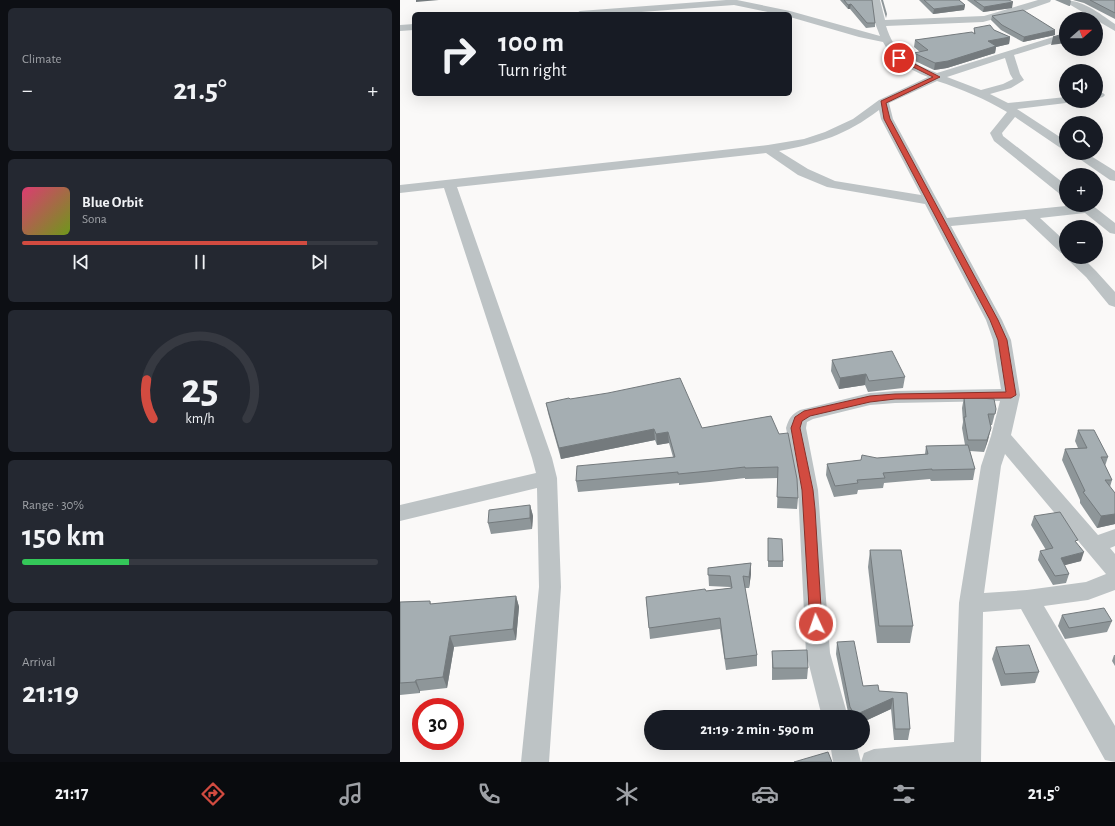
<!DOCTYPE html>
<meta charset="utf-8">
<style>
:root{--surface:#171b24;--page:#242831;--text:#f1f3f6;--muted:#9ea1a6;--line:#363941;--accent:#d24b40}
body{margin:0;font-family:"Alegreya Sans",sans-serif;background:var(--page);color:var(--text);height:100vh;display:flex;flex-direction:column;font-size:15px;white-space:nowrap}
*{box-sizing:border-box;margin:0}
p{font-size:13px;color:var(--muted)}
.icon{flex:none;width:22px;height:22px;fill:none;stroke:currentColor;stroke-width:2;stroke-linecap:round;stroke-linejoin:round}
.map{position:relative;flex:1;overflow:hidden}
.side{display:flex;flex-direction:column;gap:8px;padding:8px;background:#0d0f14;width:400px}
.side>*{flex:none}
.guide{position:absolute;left:12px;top:12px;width:380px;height:84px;border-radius:6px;box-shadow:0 4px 16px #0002;background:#171b24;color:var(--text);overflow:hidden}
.needle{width:26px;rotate:69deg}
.buttons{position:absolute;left:659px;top:12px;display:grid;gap:8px}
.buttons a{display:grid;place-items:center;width:44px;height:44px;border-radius:50%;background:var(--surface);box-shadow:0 4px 16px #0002;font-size:20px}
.speed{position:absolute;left:12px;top:698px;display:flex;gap:8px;font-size:20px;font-weight:700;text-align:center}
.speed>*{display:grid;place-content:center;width:52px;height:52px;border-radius:50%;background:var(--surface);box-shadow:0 4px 16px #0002;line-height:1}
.speed .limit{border:6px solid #d22;background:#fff;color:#111}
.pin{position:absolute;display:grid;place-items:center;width:34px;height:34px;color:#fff;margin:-17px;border:2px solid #fff;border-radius:50%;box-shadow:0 1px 4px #0007}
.me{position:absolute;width:44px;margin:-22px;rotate:357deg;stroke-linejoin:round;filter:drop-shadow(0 0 3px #0008)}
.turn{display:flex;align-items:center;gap:14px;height:84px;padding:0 20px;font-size:18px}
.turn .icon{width:52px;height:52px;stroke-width:2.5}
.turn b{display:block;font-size:28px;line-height:34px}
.big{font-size:30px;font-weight:700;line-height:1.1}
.side .tile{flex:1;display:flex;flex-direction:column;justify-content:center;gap:6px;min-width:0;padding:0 14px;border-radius:6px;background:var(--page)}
.side .dial{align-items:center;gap:0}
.dial svg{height:104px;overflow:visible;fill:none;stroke:var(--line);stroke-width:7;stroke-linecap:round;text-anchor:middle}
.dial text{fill:var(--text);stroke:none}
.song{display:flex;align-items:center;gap:12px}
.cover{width:48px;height:48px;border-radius:6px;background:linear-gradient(135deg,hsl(340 70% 55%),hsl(80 70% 35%))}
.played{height:4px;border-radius:2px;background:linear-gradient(90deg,var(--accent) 80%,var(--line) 80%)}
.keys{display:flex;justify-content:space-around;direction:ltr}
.heat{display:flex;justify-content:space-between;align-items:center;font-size:22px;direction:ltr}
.charge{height:6px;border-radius:3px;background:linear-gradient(90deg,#34c759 30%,var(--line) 0)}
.trip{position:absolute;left:244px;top:710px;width:226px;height:40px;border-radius:20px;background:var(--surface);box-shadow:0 4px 16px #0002;font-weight:700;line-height:40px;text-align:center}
.tab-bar{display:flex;height:64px;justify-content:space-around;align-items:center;background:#090b0e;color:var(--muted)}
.tab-bar .icon{width:28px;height:28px}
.tab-bar .current{color:var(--accent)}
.tab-bar b{font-size:18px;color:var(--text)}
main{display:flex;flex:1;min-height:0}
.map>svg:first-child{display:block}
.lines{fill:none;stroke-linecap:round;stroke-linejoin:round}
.street{fill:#bdc3c5;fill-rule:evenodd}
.wall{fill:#8e9699}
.shaded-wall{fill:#747a7d}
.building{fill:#a5aeb2;stroke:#747a7d}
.route{fill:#d24b40;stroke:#88312a}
</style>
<main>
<section class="side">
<div class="tile"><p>Climate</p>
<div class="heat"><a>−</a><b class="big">21.5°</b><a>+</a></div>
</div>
<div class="tile">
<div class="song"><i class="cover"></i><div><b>Blue Orbit</b><p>Sona</p></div></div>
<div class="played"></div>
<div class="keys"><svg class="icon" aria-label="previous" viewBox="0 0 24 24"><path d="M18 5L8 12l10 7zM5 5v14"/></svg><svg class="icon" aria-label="pause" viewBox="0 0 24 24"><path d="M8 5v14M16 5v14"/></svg><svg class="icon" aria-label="next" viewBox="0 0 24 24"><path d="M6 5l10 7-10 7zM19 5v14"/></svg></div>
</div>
<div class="tile dial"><svg viewBox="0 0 100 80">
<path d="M14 69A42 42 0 1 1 86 69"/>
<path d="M14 69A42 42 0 0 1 9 39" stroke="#d24b40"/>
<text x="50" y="56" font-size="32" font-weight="700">25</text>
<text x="50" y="72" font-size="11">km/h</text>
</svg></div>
<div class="tile"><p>Range · 30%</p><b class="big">150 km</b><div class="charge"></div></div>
<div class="tile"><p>Arrival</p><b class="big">21:19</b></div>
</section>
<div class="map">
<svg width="715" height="762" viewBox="0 0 715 762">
<rect width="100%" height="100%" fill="#faf9f8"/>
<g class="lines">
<g class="street">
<path d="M326,0h11l53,11 90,25 -5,-13 -3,-23h8l5,20 99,-4 54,-16h13l-1,2 -26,9 -41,11 -97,4c8,27 25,37 51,47l129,-40v6l-52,16 6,19 4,6 -13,8 -21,6 18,9 58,-6v4h5l-5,2 -49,6 49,32v9l-4,-1 -47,-32 -13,16 1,3 63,49v11l-5,-1 -67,-54 -4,-8 17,-21c-22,-13 -45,-23 -70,-31l-48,22 4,16 54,99 129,-13h16l23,18v11l-5,-1 -25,-20 -45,5 26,24v12l-5,-1 -36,-34 -74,7 51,94 9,20 9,55 -9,40 87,100 17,-6v17l-5,2 5,6v36l-27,10 -44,6 71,120v36l-10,-2 -84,-151 -38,3 -2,150h-148l-3,-19h26l5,19 3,-9 10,-4 80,-7 5,-139 22,-137 10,-30 9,-35 -105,2 -25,2 -57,14 -6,3 -1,6 12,62 12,163 18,64h-26l-16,-64 -8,-163 -12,-62c3,-10 5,-13 14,-18l70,-17 25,-2 106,-2 -8,-49 -7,-20 -61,-116 -98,-17 -29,-12 -32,-22 -309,34 95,271 5,20 4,109 -12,175h-28l18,-175 -2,-99 -137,33v-16l136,-32 -4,-15 -88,-270 -44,5v-8l368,-40 36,-6 21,-7 28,-13 26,-19 49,-23c-18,-7 -36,-17 -45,-35l-24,-5 -69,-20v-3h-13l-43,-9 -119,9h-40l5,-3zM605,58l5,16 3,5 -10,5 -22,6 -34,-13zM479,110l2,9 40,76 -86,-14 -27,-12 -29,-18c41,-8 67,-16 100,-41zM605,454l101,120 -20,8 -59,8 -43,3 17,-127z"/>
<path d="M662,0c22,0 35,12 53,24v7z"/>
<polygon points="14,24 14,30 0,31 0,25"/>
<polygon points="696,92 703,93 705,95 703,97 696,99"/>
<polygon points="671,153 686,153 715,171 715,181 710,180"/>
<polygon points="666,256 682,257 696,271 715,292 715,307 709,305 686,277 668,260"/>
</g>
</g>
<g class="wall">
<polygon points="440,0 472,0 475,23 475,27 466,28 450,9 448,9"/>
<polygon points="481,0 483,0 487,14 486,18"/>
<polygon points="519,0 559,0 565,5 564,10 533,14"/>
<polygon points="567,0 609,0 612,8 583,12"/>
<polygon points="655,0 670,0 671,1 670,6 669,6"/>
<polygon points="673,0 715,0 715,19 684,3"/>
<polygon points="592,16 655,35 623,42 601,30 591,20"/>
<polygon points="574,28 594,30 610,37 609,44 596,47 595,53 547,68 534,70 513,60 514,53 520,52 514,47 515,40 574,33"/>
<polygon points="432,360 505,377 503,388 468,392 465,385 439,389 431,371"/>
<polygon points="564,397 596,409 592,425 590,425 588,440 584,452 570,451 575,469 573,480 531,481 530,479 484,483 483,488 458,490 457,494 434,497 426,475 427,464 477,458 525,454 526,446 565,445 562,428 563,422 562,408"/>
<polygon points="170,399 302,428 371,416 398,498 397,509 377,508 378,478 345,479 345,478 310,482 279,485 279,483 178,492 176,481 273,457 269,443 257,445 255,440 161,459 148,413 146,403"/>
<polygon points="678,430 708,457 705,466 712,480 710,487 715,493 715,524 697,528 680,503 680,500 662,460 665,449 678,448 675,441"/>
<polygon points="130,505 133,516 132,529 91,534 88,523"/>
<polygon points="634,516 677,543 681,561 664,565 669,574 666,583 653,585 638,560 640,551 646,550 631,525"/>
<polygon points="368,538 383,561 383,567 368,567"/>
<polygon points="470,550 513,626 510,643 477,643 468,567"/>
<polygon points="351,563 351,574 349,588 345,588 357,655 357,666 326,670 320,629 250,639 246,597 306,591 331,588 330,587 309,586 308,568"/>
<polygon points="116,596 119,607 116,640 54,647 47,688 20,691 20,693 0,695 0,602 30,601 31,604"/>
<polygon points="662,615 712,621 707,632 665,639 658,626"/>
<polygon points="437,642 463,686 479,691 507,693 510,729 508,740 494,740 491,709 463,722 463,717 449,717 436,654"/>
<polygon points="596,647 639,672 635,683 601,686 592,659"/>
<polygon points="372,651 408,668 407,679 372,680"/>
<polygon points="714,655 715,655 715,666 712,661"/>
</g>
<g class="shaded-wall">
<polygon points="16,0 39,0 16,2"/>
<polygon points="613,2 612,8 583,12 584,7"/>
<polygon points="451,4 450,9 448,9 448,5"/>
<polygon points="565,5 564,10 533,14 534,9"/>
<polygon points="655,30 655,35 623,42 624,37"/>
<polygon points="666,36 666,43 651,45 653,37"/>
<polygon points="610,37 609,44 596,47 595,53 547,68 534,70 535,63 588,41"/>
<polygon points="466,374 465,385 439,389 440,378"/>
<polygon points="591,428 588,440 584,452 587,440"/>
<polygon points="254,429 255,440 161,459 159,448"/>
<polygon points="268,432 269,443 257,445 256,434"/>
<polygon points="130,505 133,516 132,529 130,518"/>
<polygon points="715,514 715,524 697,528 701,516"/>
<polygon points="684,552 681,561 658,567 661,558"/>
<polygon points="351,563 351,574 349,588 349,577"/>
<polygon points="116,596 119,607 116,640 113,629"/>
<polygon points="50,636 54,647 47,688 43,677"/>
<polygon points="16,680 20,691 20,693 15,682"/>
<polygon points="493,698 491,709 463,722 463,717 455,717 455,715"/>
</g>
<g class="building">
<polygon points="444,0 472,0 475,23 467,23 451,4 448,5"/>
<polygon points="524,0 559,0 565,5 534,9"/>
<polygon points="574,0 609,0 613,2 584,7"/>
<polygon points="690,0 715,0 715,13"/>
<polygon points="623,10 655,30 624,37 602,25 592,16"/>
<polygon points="590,25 594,30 610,37 588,41 596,46 548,61 535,63 514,53 528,50 515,40 572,32 575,34 574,28"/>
<polygon points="666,33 666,36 653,37"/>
<polygon points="492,351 505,377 469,381 466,374 440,378 432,360"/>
<polygon points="280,378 302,428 371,416 379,434 388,433 397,479 398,498 377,497 378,467 345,468 345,467 309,471 278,474 278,472 176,481 177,466 275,457 268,432 256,434 254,429 159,448 146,403 169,398 170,399 208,393"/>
<polygon points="564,397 594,399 596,409 595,414 588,414 591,428 587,440 568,440 564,417 566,417"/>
<polygon points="678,430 694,430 708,457 701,457 712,480 705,480 715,493 715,514 701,516 683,492 685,491 665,449 687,448"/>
<polygon points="568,445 575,469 532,470 532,469 483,473 485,478 457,480 458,483 435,486 427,464 461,460 462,455 477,458 528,454 526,446"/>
<polygon points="130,505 130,518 88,523 89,510"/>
<polygon points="660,512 678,540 675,541 684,552 661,558 669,574 655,576 640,551 653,548 634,516"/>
<polygon points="368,538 382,539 383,561 368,561"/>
<polygon points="470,550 501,550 513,626 479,626"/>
<polygon points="351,563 349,577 343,576 357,655 325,659 320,618 249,628 246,597 305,589 306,591 332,588 330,576 308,575 308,568"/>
<polygon points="116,596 113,629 50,636 43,677 16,680 15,682 0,683 0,602 30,601 30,604"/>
<polygon points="704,608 712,621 669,628 662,615"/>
<polygon points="454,641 463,686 478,685 479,691 507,693 510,729 495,729 493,698 455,715 450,707 437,642"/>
<polygon points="629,645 639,672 605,674 596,647"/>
<polygon points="407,650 408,668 373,668 372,651"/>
<polygon points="428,752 432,762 394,762"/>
</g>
<polygon class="route" points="497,57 501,57 540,77 486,103 490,119 598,320 607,340 616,395 611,398 495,399 470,402 410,416 402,421 400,428 413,490 415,509 422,624 420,628 416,629 412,628 410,624 402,490 391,428 395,417 404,411 470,396 495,394 606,392 598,340 590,320 484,119 481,101 533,77 497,59"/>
</svg>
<div class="buttons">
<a><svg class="needle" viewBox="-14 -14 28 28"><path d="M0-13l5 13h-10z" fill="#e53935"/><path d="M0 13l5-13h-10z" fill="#9ea1a6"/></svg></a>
<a><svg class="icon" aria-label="sound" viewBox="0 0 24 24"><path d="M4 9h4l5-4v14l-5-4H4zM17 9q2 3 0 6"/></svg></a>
<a><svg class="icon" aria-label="search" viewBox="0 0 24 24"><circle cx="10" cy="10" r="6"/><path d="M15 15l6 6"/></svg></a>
<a>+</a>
<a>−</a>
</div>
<div class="speed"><div class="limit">30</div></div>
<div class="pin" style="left:499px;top:58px;background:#d93025"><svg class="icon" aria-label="arrive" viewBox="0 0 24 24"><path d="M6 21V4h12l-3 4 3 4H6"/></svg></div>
<svg class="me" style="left:416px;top:624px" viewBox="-20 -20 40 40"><circle r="17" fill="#d24b40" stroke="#fff" stroke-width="3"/><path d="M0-11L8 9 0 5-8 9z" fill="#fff"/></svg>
<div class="trip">21:19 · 2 min · 590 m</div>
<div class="guide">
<div class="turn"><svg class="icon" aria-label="right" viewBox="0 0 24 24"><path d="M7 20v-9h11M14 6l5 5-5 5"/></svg><div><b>100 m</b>Turn right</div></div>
</div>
</div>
</main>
<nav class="tab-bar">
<b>21:17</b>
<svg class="icon current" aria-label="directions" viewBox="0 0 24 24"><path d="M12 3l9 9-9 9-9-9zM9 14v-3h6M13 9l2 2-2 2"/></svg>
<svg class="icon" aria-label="music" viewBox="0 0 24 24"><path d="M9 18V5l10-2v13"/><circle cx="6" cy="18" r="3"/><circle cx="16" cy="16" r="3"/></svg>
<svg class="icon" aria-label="phone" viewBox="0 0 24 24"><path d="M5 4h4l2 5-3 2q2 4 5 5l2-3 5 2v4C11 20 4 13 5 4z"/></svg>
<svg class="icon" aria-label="climate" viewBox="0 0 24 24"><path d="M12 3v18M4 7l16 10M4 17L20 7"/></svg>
<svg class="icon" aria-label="car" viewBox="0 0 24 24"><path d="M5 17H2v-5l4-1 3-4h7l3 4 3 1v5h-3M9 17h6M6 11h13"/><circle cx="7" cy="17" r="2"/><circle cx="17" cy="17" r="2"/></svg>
<svg class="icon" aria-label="filters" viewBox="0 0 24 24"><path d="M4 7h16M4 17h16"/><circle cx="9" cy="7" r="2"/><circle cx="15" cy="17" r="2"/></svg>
<b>21.5°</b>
</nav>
